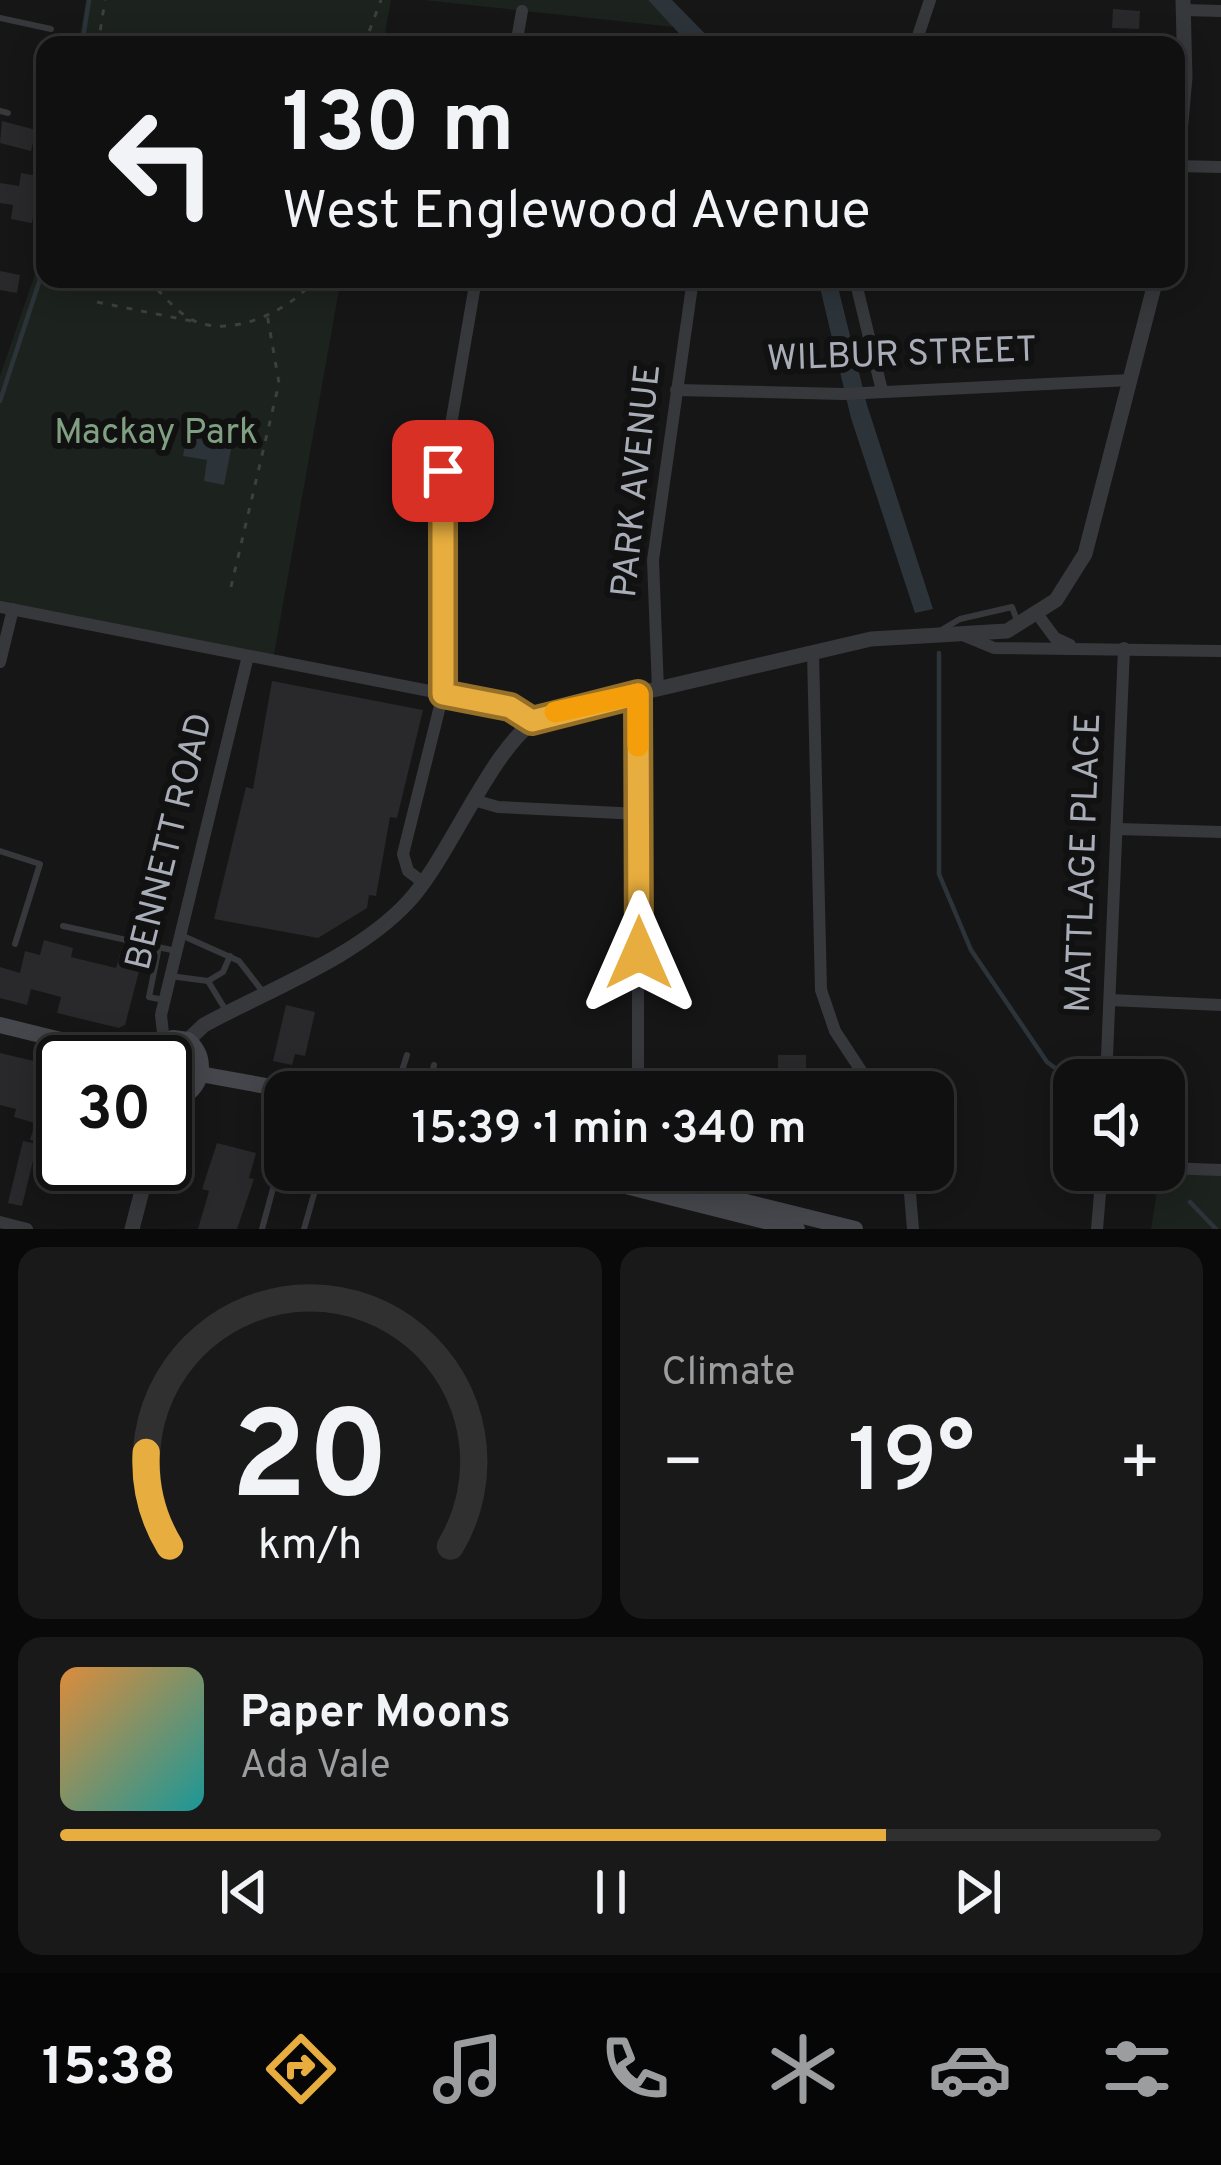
<!DOCTYPE html>
<meta charset="utf-8">
<style>
:root{--surface:#101011;--page:#19191a;--text:#f1f3f6;--muted:#9c9d9f;--line:#303031;--accent:#e7ad3e}
body{margin:0;font-family:Overpass,sans-serif;background:var(--page);color:var(--text);height:100vh;display:flex;flex-direction:column;font-size:45px;white-space:nowrap}
*{box-sizing:border-box;margin:0}
p{font-size:39px;color:var(--muted)}
.icon{flex:none;width:66px;height:66px;fill:none;stroke:currentColor;stroke-width:2;stroke-linecap:round;stroke-linejoin:round}
.map{position:relative;height:1229px;overflow:hidden}
.sheet{display:flex;flex-direction:column;gap:18px;padding:18px;background:#090909;flex:1}
.sheet>*{flex:none}
.guide{position:absolute;left:36px;top:36px;width:1149px;height:252px;border-radius:24px;box-shadow:0 6px 30px #0003,0 0 0 3px var(--line);background:#101011;color:var(--text);overflow:hidden}
.controls{position:absolute;left:1053px;top:1059px;display:grid;gap:24px}
.controls a{display:grid;place-items:center;width:132px;height:132px;border-radius:24px;background:var(--surface);box-shadow:0 6px 30px #0003,0 0 0 3px var(--line);font-size:60px}
.speed{position:absolute;left:36px;top:1035px;display:flex;gap:24px;font-size:60px;font-weight:700;text-align:center}
.speed>*{display:grid;place-content:center;width:156px;height:156px;border-radius:50%;background:var(--surface);box-shadow:0 6px 30px #0003,0 0 0 3px var(--line);line-height:1}
.speed .limit{border:6px solid #111;border-radius:18px;background:#fff;color:#111}
.pin{position:absolute;display:grid;place-items:center;width:102px;height:102px;color:#fff;margin:-51px;border-radius:24px;box-shadow:0 6px 18px #0006}
.me{position:absolute;width:132px;margin:-66px;rotate:0deg;stroke-linejoin:round;filter:drop-shadow(0 0 9px #0008)}
.turn{display:flex;align-items:center;gap:42px;height:252px;padding:0 48px;font-size:54px}
.turn .icon{width:156px;height:156px;stroke-width:2.5}
.turn b{display:block;font-size:84px;line-height:102px}
.big{font-size:90px;font-weight:600;line-height:1.1}
.sheet .card{flex:1;display:flex;flex-direction:column;justify-content:center;gap:18px;min-width:0;padding:0 42px;border-radius:24px;background:var(--page)}
.sheet .dial{align-items:center;gap:0}
.dial svg{height:312px;overflow:visible;fill:none;stroke:var(--line);stroke-width:7;stroke-linecap:round;text-anchor:middle}
.dial text{fill:var(--text);stroke:none}
.song{display:flex;align-items:center;gap:36px}
.cover{width:144px;height:144px;border-radius:18px;background:linear-gradient(135deg,hsl(30 70% 55%),hsl(180 70% 35%))}
.played{height:12px;border-radius:6px;background:linear-gradient(90deg,var(--accent) 75%,var(--line) 75%)}
.keys{display:flex;justify-content:space-around;direction:ltr}
.heat{display:flex;justify-content:space-between;align-items:center;font-size:66px;direction:ltr}
.sheet .tiles{flex:1;display:grid;gap:18px;grid-template-columns:1fr 1fr}
.card:last-child{grid-column:span 2}
.trip{position:absolute;left:264px;top:1071px;width:690px;height:120px;border-radius:24px;background:var(--surface);box-shadow:0 6px 30px #0003,0 0 0 3px var(--line);font-weight:600;line-height:120px;text-align:center}
.tab-bar{display:flex;height:192px;justify-content:space-around;align-items:center;background:#060607;color:var(--muted)}
.tab-bar .icon{width:84px;height:84px}
.tab-bar .selected{color:var(--accent)}
.tab-bar b{font-size:54px;color:var(--text)}
.map>svg:first-child{display:block}
.green{fill:#1c221d}
.water{fill:#2c343a}
.lines{fill:none;stroke-linecap:round;stroke-linejoin:round}
.stream{stroke:#2c343a;stroke-width:4.5}
.building{fill:#29292b}
.path{stroke:#3d3f43;stroke-width:3;stroke-dasharray:6 9;stroke-linecap:butt}
.service{stroke:#37383c;stroke-width:6}
.minor{stroke:#37383c;stroke-width:12}
.tertiary{stroke:#37383c;stroke-width:15}
.secondary{stroke:#45474c;stroke-width:16}
.route-casing{stroke:#967028;stroke-width:30}
.route{stroke:#e7ad3e;stroke-width:21}
.slow{stroke:#f59e0b;stroke-width:21}
.labels{text-anchor:middle;dominant-baseline:central;stroke-width:12;stroke-linejoin:round;paint-order:stroke}
.street-label{font-size:36px;fill:#a8adb7;stroke:#111112}
.park-label{font-size:36px;fill:#80a082;stroke:#111112}
</style>
<div class="map">
<svg width="1221" height="1229" viewBox="0 0 1221 1229">
<rect width="100%" height="100%" fill="#161617"/>
<g class="green">
<polygon points="86,0 391,0 383,45 78,45"/>
<polygon points="423,0 648,0 674,27"/>
<polygon points="45,245 45,279 341,279 273,660 0,602 0,376"/>
<polygon points="1160,1172 1221,1174 1221,1229 1151,1229"/>
</g>
<g class="water">
<polygon points="648,0 672,0 716,45 690,45"/>
<polygon points="818,279 836,279 867,405 933,609 915,613 851,418"/>
<polygon points="188,430 233,439 224,485 204,481 207,460 183,456"/>
</g>
<g class="lines">
<g class="stream">
<polyline points="82,45 89,0"/>
<polyline points="0,401 45,264"/>
<polyline points="939,653 939,874 971,950 1047,1062 1066,1076"/>
<polyline points="1190,1202 1216,1229"/>
</g>
</g>
<g class="building">
<polygon points="1113,9 1140,11 1139,29 1112,28"/>
<polygon points="2,121 36,130 31,151 0,143"/>
<polygon points="21,173 39,176 32,223 11,219 13,205 0,203 0,183 19,186"/>
<polygon points="0,271 20,275 17,293 0,290"/>
<polygon points="272,681 423,710 397,818 390,817 376,896 369,895 367,908 318,938 214,919 246,787 253,789"/>
<polygon points="44,940 73,948 71,957 116,968 122,947 144,952 125,1025 119,1028 57,1013 61,997 31,989 27,1005 0,998 0,967 20,973 25,951 40,955"/>
<polygon points="286,1005 315,1012 305,1056 295,1054 292,1065 273,1061"/>
<polygon points="0,1053 63,1068 63,1145 30,1140 35,1123 14,1117 16,1109 0,1105"/>
<rect x="778" y="1055" width="28" height="21"/>
<polygon points="23,1141 37,1144 22,1206 8,1203"/>
<polygon points="217,1143 256,1153 249,1178 254,1179 237,1229 198,1229 209,1191 202,1189"/>
</g>
<g class="lines">
<g class="path">
<polyline points="98,45 105,0"/>
<polyline points="364,45 381,0"/>
<path d="M147,279c14,13 32,37 50,43 39,15 95,-13 118,-43"/>
<polyline points="97,302 191,321"/>
<polyline points="231,587 279,383 267,314"/>
</g>
<g class="service">
<polyline points="0,18 51,29"/>
<polyline points="0,111 8,113"/>
<polyline points="943,629 960,619 1012,607 1018,623"/>
<polyline points="0,851 40,864 15,944"/>
<polyline points="63,926 176,951"/>
<polyline points="181,935 239,961 263,992"/>
<polyline points="159,947 149,997 164,1000"/>
<polyline points="170,976 208,981 225,1009"/>
<polyline points="208,981 223,972 230,956"/>
<polyline points="395,1092 407,1055"/>
<polyline points="428,1092 434,1065"/>
<polyline points="57,1152 63,1153"/>
<polyline points="118,1164 144,1170"/>
<polyline points="262,1229 278,1170 318,1180 304,1229"/>
</g>
<g class="minor">
<polyline points="1184,10 1221,11"/>
<polyline points="918,36 930,0"/>
<polyline points="516,45 522,11"/>
<polyline points="1176,166 1221,167"/>
<polyline points="855,279 882,391"/>
<polyline points="676,390 844,394 1131,380"/>
<polyline points="0,607 501,705 533,721"/>
<polyline points="1038,615 1055,638 1070,645"/>
<polyline points="965,636 994,648 1221,651"/>
<polyline points="813,653 821,990 835,1031 875,1092"/>
<polyline points="0,662 13,609"/>
<polyline points="658,690 653,560 693,279"/>
<polyline points="638,694 638,1092"/>
<polyline points="477,801 498,807 639,814"/>
<polyline points="1118,829 1221,832"/>
<polyline points="424,883 408,871 403,854 443,694 443,471 476,279"/>
<polyline points="1110,1000 1221,1005"/>
<polyline points="164,1042 161,1015 248,656"/>
<polyline points="1106,1080 1124,648"/>
<polyline points="1164,1168 1221,1170"/>
<polyline points="908,1170 913,1229"/>
<polyline points="0,1222 27,1229"/>
<polyline points="1097,1229 1102,1170"/>
</g>
<g class="tertiary">
<polyline points="1176,177 1185,77 1183,0"/>
<path d="M188,1040l16,-15c66,-36 153,-68 204,-123 43,-46 85,-160 134,-186l329,-77 136,-8 49,-31 29,-46 71,-275"/>
<polyline points="132,1229 149,1164"/>
</g>
<g class="secondary">
<polyline points="0,1025 150,1062"/>
<path d="M153,1062l5,-14 15,-10 15,2c20,18 16,45 -7,58l-16,-4"/>
<polyline points="200,1074 299,1092"/>
<polyline points="562,1170 797,1229"/>
<polyline points="617,1170 855,1229"/>
</g>
</g>
<g class="lines">
<g class="route-casing">
<polyline id="route" points="443,471 443,694 510,707 532,721 638,694 639,953"/>
</g>
<use href="#route" class="route"/>
<polyline class="slow" points="555,712 638,694 638,746"/>
</g>
<g class="labels">
<g class="street-label">
<text transform="translate(902 356) rotate(-2)">WILBUR STREET</text>
<text transform="translate(638 481) rotate(-84)">PARK AVENUE</text>
<text transform="translate(171 842) rotate(-76)">BENNETT ROAD</text>
<text transform="translate(1085 863) rotate(-88)">MATTLAGE PLACE</text>
</g>
<g class="park-label">
<text x="156" y="434">Mackay Park</text>
</g>
</g>
</svg>
<div class="controls">
<a><svg class="icon" aria-label="sound" viewBox="0 0 24 24"><path d="M4 9h4l5-4v14l-5-4H4zM17 9q2 3 0 6"/></svg></a>
</div>
<div class="speed"><div class="limit">30</div></div>
<div class="pin" style="left:443px;top:471px;background:#d93025"><svg class="icon" aria-label="arrive" viewBox="0 0 24 24"><path d="M6 21V4h12l-3 4 3 4H6"/></svg></div>
<svg class="me" style="left:639px;top:953px" viewBox="-20 -20 40 40"><path d="M0-17L14 15 0 8-14 15z" fill="#e7ad3e" stroke="#fff" stroke-width="4"/></svg>
<div class="trip">15:39 · 1 min · 340 m</div>
<div class="guide">
<div class="turn"><svg class="icon" aria-label="left" viewBox="0 0 24 24"><path d="M17 20v-9H6M10 6l-5 5 5 5"/></svg><div><b>130 m</b>West Englewood Avenue</div></div>
</div>
</div>
<section class="sheet">
<div class="tiles">
<div class="card dial"><svg viewBox="0 0 100 80">
<path d="M14 69A42 42 0 1 1 86 69"/>
<path d="M14 69A42 42 0 0 1 8 45" stroke="#e7ad3e"/>
<text x="50" y="56" font-size="32" font-weight="700">20</text>
<text x="50" y="72" font-size="11">km/h</text>
</svg></div>
<div class="card"><p>Climate</p>
<div class="heat"><a>−</a><b class="big">19°</b><a>+</a></div>
</div>
<div class="card">
<div class="song"><i class="cover"></i><div><b>Paper Moons</b><p>Ada Vale</p></div></div>
<div class="played"></div>
<div class="keys"><svg class="icon" aria-label="previous" viewBox="0 0 24 24"><path d="M18 5L8 12l10 7zM5 5v14"/></svg><svg class="icon" aria-label="pause" viewBox="0 0 24 24"><path d="M8 5v14M16 5v14"/></svg><svg class="icon" aria-label="next" viewBox="0 0 24 24"><path d="M6 5l10 7-10 7zM19 5v14"/></svg></div>
</div>
</div>
</section>
<nav class="tab-bar">
<b>15:38</b>
<svg class="icon selected" aria-label="directions" viewBox="0 0 24 24"><path d="M12 3l9 9-9 9-9-9zM9 14v-3h6M13 9l2 2-2 2"/></svg>
<svg class="icon" aria-label="music" viewBox="0 0 24 24"><path d="M9 18V5l10-2v13"/><circle cx="6" cy="18" r="3"/><circle cx="16" cy="16" r="3"/></svg>
<svg class="icon" aria-label="phone" viewBox="0 0 24 24"><path d="M5 4h4l2 5-3 2q2 4 5 5l2-3 5 2v4C11 20 4 13 5 4z"/></svg>
<svg class="icon" aria-label="climate" viewBox="0 0 24 24"><path d="M12 3v18M4 7l16 10M4 17L20 7"/></svg>
<svg class="icon" aria-label="car" viewBox="0 0 24 24"><path d="M5 17H2v-5l4-1 3-4h7l3 4 3 1v5h-3M9 17h6M6 11h13"/><circle cx="7" cy="17" r="2"/><circle cx="17" cy="17" r="2"/></svg>
<svg class="icon" aria-label="filters" viewBox="0 0 24 24"><path d="M4 7h16M4 17h16"/><circle cx="9" cy="7" r="2"/><circle cx="15" cy="17" r="2"/></svg>
</nav>
